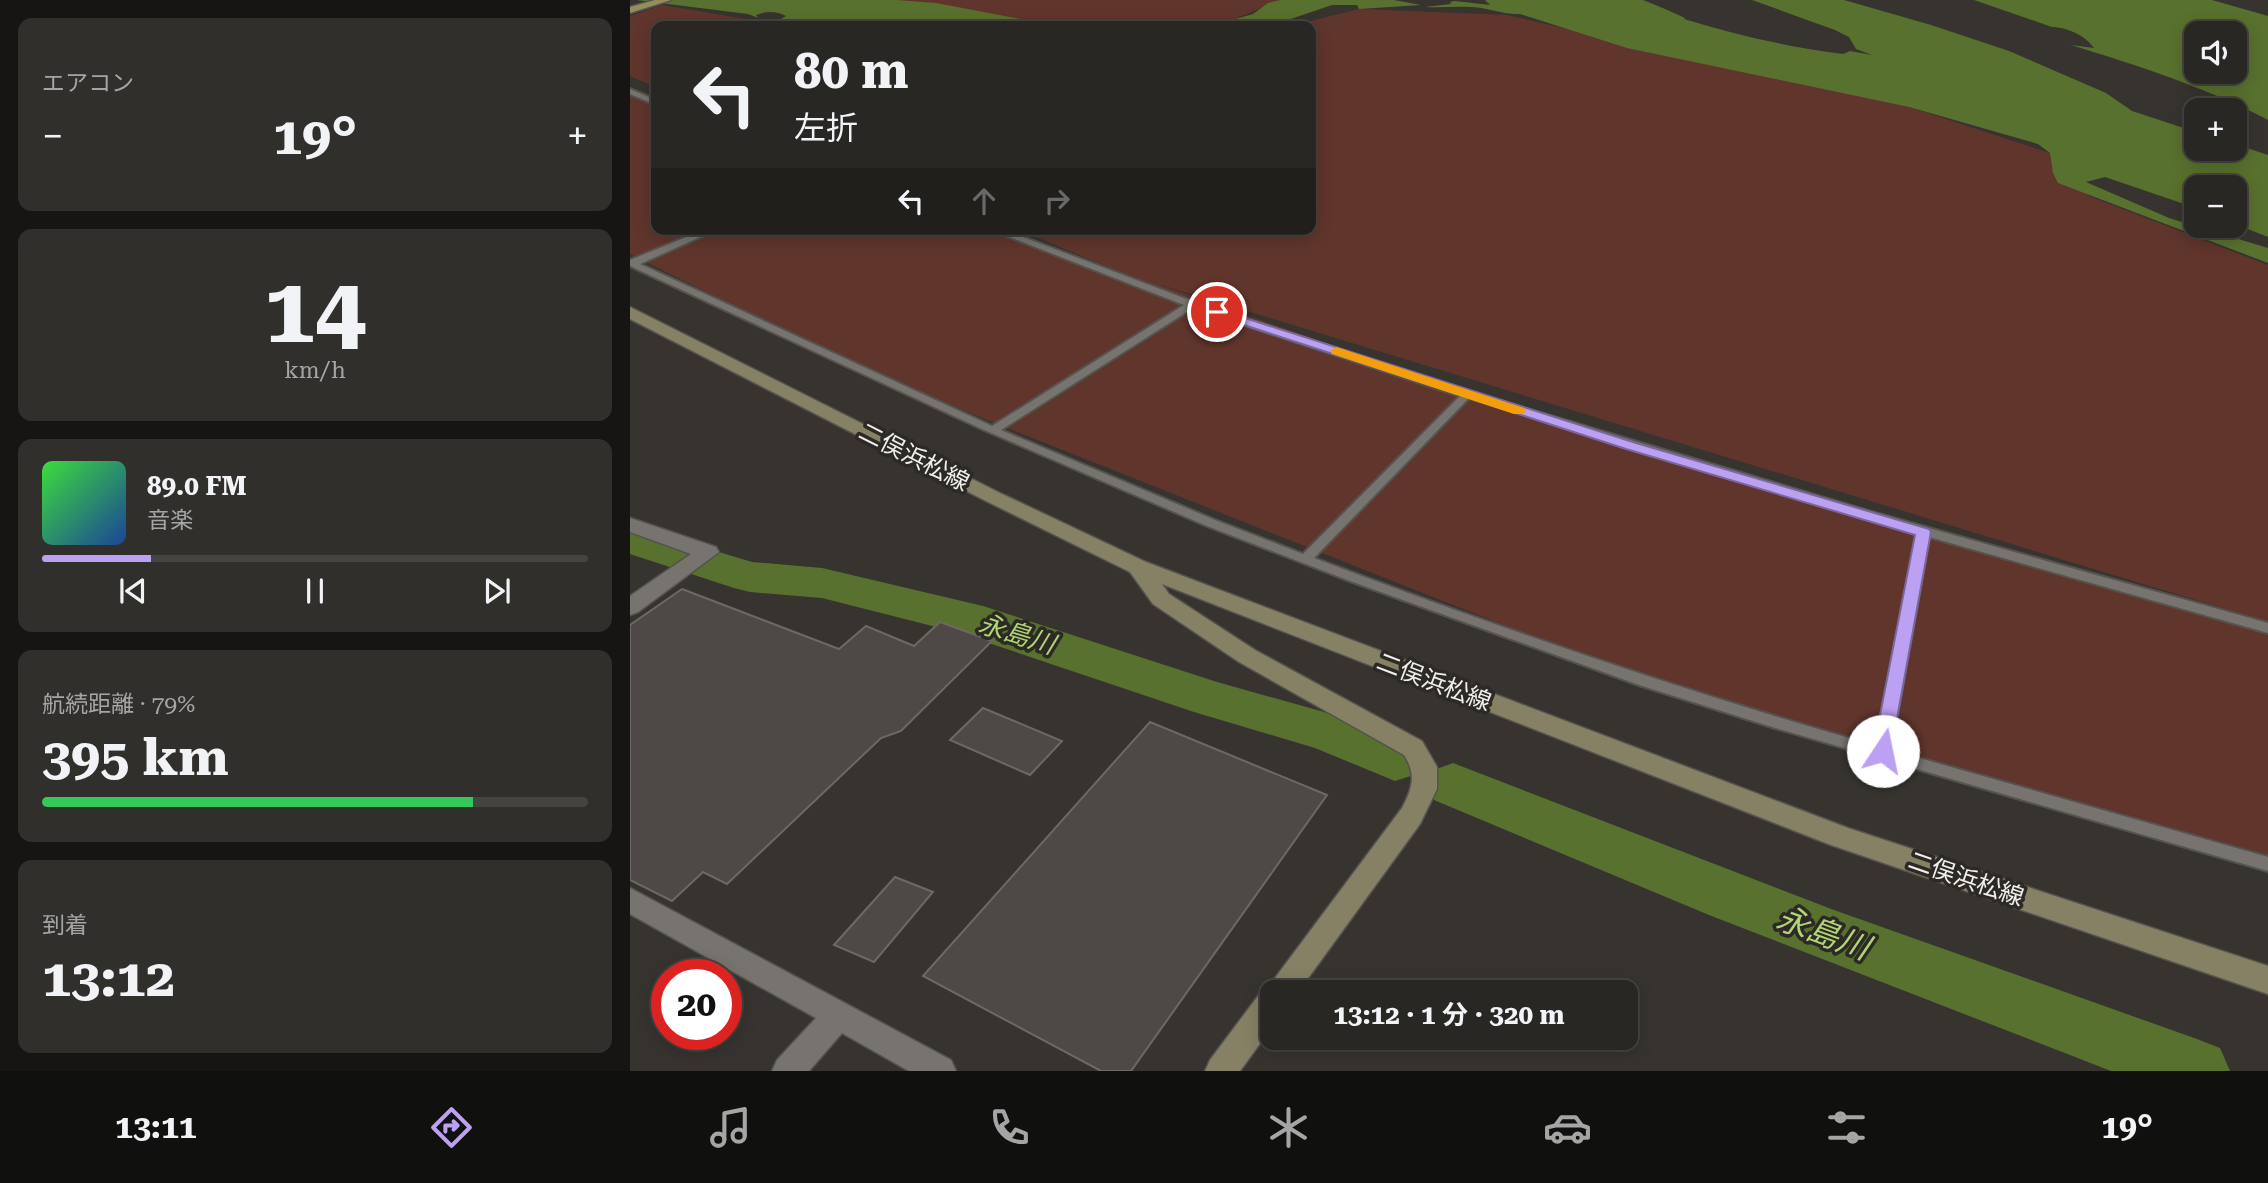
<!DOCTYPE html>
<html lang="ja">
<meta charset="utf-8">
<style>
:root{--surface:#292724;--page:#312f2c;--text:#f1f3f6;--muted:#a5a5a6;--line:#454441;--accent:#bca0f2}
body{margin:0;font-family:"Roboto Serif","Noto Sans JP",serif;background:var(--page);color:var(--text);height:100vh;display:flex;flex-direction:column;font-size:26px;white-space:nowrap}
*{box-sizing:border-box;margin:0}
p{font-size:23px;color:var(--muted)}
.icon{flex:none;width:38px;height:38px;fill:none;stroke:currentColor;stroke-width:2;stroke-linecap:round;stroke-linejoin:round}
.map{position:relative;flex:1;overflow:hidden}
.sheet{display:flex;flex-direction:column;gap:18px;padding:18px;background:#171514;width:630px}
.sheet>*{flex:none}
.banner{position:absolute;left:21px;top:21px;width:665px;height:214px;border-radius:14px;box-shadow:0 4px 18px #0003,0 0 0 2px var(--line);background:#292724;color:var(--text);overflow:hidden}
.buttons{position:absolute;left:1554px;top:21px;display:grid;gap:14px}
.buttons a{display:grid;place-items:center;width:63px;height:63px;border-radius:14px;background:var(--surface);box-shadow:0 4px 18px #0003,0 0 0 2px var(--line);font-size:35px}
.speed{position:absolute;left:21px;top:959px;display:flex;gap:14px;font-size:35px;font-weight:700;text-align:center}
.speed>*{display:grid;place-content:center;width:91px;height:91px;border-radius:50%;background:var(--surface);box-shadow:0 4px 18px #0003,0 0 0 2px var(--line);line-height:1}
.speed .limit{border:10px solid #d22;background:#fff;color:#111}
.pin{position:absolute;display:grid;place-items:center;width:60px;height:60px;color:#fff;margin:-30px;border:4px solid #fff;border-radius:50%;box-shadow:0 2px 7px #0007}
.me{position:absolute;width:77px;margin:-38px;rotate:11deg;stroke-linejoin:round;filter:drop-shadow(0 0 5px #0008)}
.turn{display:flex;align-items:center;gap:24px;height:147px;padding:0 28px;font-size:32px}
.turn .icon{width:91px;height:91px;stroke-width:2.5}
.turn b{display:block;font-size:49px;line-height:60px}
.lanes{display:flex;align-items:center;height:66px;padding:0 28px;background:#0003;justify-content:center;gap:35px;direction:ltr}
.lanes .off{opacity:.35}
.big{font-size:52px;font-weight:700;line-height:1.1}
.sheet .widget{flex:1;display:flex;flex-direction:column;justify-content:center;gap:10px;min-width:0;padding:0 24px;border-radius:14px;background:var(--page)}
.sheet .dial{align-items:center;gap:0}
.dial b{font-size:91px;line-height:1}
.song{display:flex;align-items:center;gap:21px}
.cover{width:84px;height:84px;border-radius:10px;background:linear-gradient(135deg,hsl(120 70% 55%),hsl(220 70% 35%))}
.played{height:7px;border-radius:4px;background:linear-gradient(90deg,var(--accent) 20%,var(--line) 20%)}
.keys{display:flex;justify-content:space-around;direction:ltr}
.heat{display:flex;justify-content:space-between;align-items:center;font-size:38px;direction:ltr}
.charge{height:10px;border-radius:5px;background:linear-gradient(90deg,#34c759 79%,var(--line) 0)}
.trip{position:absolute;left:630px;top:980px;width:378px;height:70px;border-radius:14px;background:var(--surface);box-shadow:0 4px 18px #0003,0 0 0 2px var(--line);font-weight:700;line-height:70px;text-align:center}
.menu{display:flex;height:112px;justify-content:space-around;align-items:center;background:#10100e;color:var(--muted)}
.menu .icon{width:49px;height:49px}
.menu .current{color:var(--accent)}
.menu b{font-size:32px;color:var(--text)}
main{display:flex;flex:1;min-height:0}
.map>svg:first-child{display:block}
.green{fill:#60352c}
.water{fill:#59712e;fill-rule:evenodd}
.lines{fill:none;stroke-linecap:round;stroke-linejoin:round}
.river{fill:#59712e;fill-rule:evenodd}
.building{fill:#4e4946;stroke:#6d6864;stroke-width:2}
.lane-casing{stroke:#55534f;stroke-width:4}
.street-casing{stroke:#55534f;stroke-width:3}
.secondary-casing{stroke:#55534f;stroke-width:3}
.primary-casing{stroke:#55534f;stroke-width:3}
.lane{fill:#77746f;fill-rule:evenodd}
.street{fill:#77746f;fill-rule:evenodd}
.secondary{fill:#868165;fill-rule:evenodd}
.primary{fill:#958e5b;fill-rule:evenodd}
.route{fill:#bca0f2;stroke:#7a689d;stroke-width:2}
.slow{fill:#f59e0b}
.labels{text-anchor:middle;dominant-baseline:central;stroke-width:7;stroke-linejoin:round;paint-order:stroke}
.street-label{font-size:24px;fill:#f1efec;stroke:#2d2a26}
.water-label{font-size:26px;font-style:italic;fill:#b0d576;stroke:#2d2a26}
.near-water-label{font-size:32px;font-style:italic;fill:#b0d576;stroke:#2d2a26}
</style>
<main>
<section class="sheet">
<div class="widget"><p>エアコン</p>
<div class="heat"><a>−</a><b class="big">19°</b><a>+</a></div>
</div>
<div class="widget dial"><b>14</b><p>km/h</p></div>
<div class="widget">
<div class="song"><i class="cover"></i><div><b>89.0 FM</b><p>音楽</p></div></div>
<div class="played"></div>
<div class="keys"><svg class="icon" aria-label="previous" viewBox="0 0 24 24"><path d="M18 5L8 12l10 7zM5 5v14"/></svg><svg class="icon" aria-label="pause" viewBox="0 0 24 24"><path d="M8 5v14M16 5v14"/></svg><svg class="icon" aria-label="next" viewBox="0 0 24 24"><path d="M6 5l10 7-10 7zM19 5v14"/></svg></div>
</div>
<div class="widget"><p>航続距離 · 79%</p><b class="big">395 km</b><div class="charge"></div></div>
<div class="widget"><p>到着</p><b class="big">13:12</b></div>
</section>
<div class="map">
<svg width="1638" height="1071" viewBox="0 0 1638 1071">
<rect width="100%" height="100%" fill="#373430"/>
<g class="green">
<polygon points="231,0 650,0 600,21 579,26 369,26 297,2"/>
<polygon points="32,5 158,26 26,26 26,87 0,76 0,16"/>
<polygon points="729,9 877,15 1279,107 1420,153 1459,196 1638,265 1638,622 528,284 896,413 1638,626 1638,859 1014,681 234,371 0,254 0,87 26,97 26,229 370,229 480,268 387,229 681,229 681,26 660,26"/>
</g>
<g class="water">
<path d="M6,0h261l39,3 121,23h-259l-22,-4 10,-6c-9,-5 -21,-5 -30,-1l2,3 -10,-4z"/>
<polygon points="650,0 764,0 791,5 729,9 727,5 702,5 640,26 581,26 623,14 638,3"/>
<path d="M1344,0h238l56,16v104c-60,-32 -132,-55 -197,-75l23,3c-8,-12 -27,-21 -42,-21zM1566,33h39v39h-39z"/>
<path d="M825,1l35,4 -5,-5h158c13,5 27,11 42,18l-1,1c52,16 104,28 159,35l7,-3 22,4 -16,-6 -7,-12 -14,-7 -83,-30h92l87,25 78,26 97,42 26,18 64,21v17h39v-5l33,11v82l-33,-13v-37h-39v21l-91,-31 -19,5 83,36 99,30v15l-210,-80 -5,-10 -3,-20 -12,-9 -129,-37 -282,-59 -107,-34c-17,1 -33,-7 -50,-7 -15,-1 -30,1 -45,0l26,-3 -1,-2z"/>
</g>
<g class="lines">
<g class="river">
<polygon points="0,525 122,562 192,568 353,606 587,682 719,719 784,745 792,760 784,775 765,781 685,748 564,712 326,632 192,598 120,592 104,588 0,554"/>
<polygon points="823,763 1204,910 1567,1039 1590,1048 1600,1071 1481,1071 1079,915 804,800 796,785 804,770"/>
</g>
</g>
<g class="building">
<polygon points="52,589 209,649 236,626 284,646 310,622 362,641 271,731 251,738 97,884 73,872 42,901 0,880 0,625"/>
<polygon points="353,708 432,741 400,775 320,740"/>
<polygon points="520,722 697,795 501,1071 471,1071 293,976"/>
<polygon points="265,877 303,892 244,962 204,945"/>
</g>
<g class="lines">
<g class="lane-casing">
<g id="lane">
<polygon points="0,89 26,100 26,105 0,94"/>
<path d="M76,229h12l-78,35 352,162 192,-121 -195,-76h13l195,74 267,87 404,121 400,112v10l-339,-96 -38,213 377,107v14l-496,-144 -133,-42 -289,-104 -143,-55 -225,-97 -352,-163v-6zM563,308l267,88 -157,158 -88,-34 -214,-90zM839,398l449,135 -41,213c-191,-54 -378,-118 -563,-188z"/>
</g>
</g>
<g class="street-casing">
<g id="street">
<polygon points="0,518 86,547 89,552 8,612 0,615 0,596 61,554 0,532"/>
<polygon points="0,888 321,1060 326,1071 279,1071 212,1033 179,1071 142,1071 147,1060 186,1018 0,914"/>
</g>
</g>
<g class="secondary-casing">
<path id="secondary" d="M0,307l370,186 146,69 702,266 420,138v28l-437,-149 -669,-261 7,10 86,56 167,91 15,26v22l-17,35 -122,168h-26v35l-32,44h-35l5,-11 51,-68 5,-2 136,-182c10,-19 15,-33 2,-53l-165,-93 -86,-58 -23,-32 -144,-71 -356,-182z"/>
</g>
<g class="primary-casing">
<polygon id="primary" points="25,0 41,0 0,13 0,7"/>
</g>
<use href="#lane" class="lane"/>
<use href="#street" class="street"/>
<use href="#secondary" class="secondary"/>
<use href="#primary" class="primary"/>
</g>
<polygon class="route" points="587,309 1006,443 1299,529 1301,532 1260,757 1253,759 1246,757 1243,751 1285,535 996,449 583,315 581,312"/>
<polygon class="slow" points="706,347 894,408 896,411 894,414 884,414 702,354 700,351"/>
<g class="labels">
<g class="street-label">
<text transform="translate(284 457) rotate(27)">二俣浜松線</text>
<text transform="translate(804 682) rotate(21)">二俣浜松線</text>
<text transform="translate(1336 879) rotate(19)">二俣浜松線</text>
</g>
<g class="water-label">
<text transform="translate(387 634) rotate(17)">永島川</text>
</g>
<g class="near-water-label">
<text transform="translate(1193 933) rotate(20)">永島川</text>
</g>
</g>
</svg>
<div class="buttons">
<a><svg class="icon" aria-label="sound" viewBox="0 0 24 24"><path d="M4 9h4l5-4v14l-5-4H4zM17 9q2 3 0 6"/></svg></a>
<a>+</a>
<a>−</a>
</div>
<div class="speed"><div class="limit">20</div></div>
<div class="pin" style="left:587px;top:312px;background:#d93025"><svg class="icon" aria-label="arrive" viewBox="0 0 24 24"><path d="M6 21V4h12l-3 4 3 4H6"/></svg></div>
<svg class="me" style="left:1253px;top:751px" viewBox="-20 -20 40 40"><circle r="19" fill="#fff"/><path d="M0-13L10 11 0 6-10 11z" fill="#bca0f2"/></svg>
<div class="trip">13:12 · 1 分 · 320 m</div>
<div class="banner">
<div class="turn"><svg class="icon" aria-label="left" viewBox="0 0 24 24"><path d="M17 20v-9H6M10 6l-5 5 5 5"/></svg><div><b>80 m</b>左折</div></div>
<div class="lanes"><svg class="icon" aria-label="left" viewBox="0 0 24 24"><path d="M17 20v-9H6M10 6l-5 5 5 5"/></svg><svg class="icon off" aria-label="ahead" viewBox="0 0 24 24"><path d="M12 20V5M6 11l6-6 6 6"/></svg><svg class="icon off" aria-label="right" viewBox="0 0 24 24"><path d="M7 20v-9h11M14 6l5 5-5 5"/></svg></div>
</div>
</div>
</main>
<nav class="menu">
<b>13:11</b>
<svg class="icon current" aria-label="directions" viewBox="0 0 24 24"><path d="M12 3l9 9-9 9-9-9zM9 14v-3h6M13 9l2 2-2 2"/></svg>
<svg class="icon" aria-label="music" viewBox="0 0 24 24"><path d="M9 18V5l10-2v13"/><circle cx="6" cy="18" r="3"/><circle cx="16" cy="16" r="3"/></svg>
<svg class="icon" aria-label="phone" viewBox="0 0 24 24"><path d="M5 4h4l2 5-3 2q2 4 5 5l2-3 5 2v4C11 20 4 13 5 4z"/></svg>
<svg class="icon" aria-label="climate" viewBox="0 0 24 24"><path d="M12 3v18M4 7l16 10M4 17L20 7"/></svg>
<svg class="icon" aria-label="car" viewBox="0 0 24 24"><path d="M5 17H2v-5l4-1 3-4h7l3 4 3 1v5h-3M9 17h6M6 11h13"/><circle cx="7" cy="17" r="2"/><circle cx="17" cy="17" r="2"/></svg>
<svg class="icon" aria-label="filters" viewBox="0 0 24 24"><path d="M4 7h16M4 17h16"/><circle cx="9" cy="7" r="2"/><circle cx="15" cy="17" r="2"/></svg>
<b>19°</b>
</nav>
